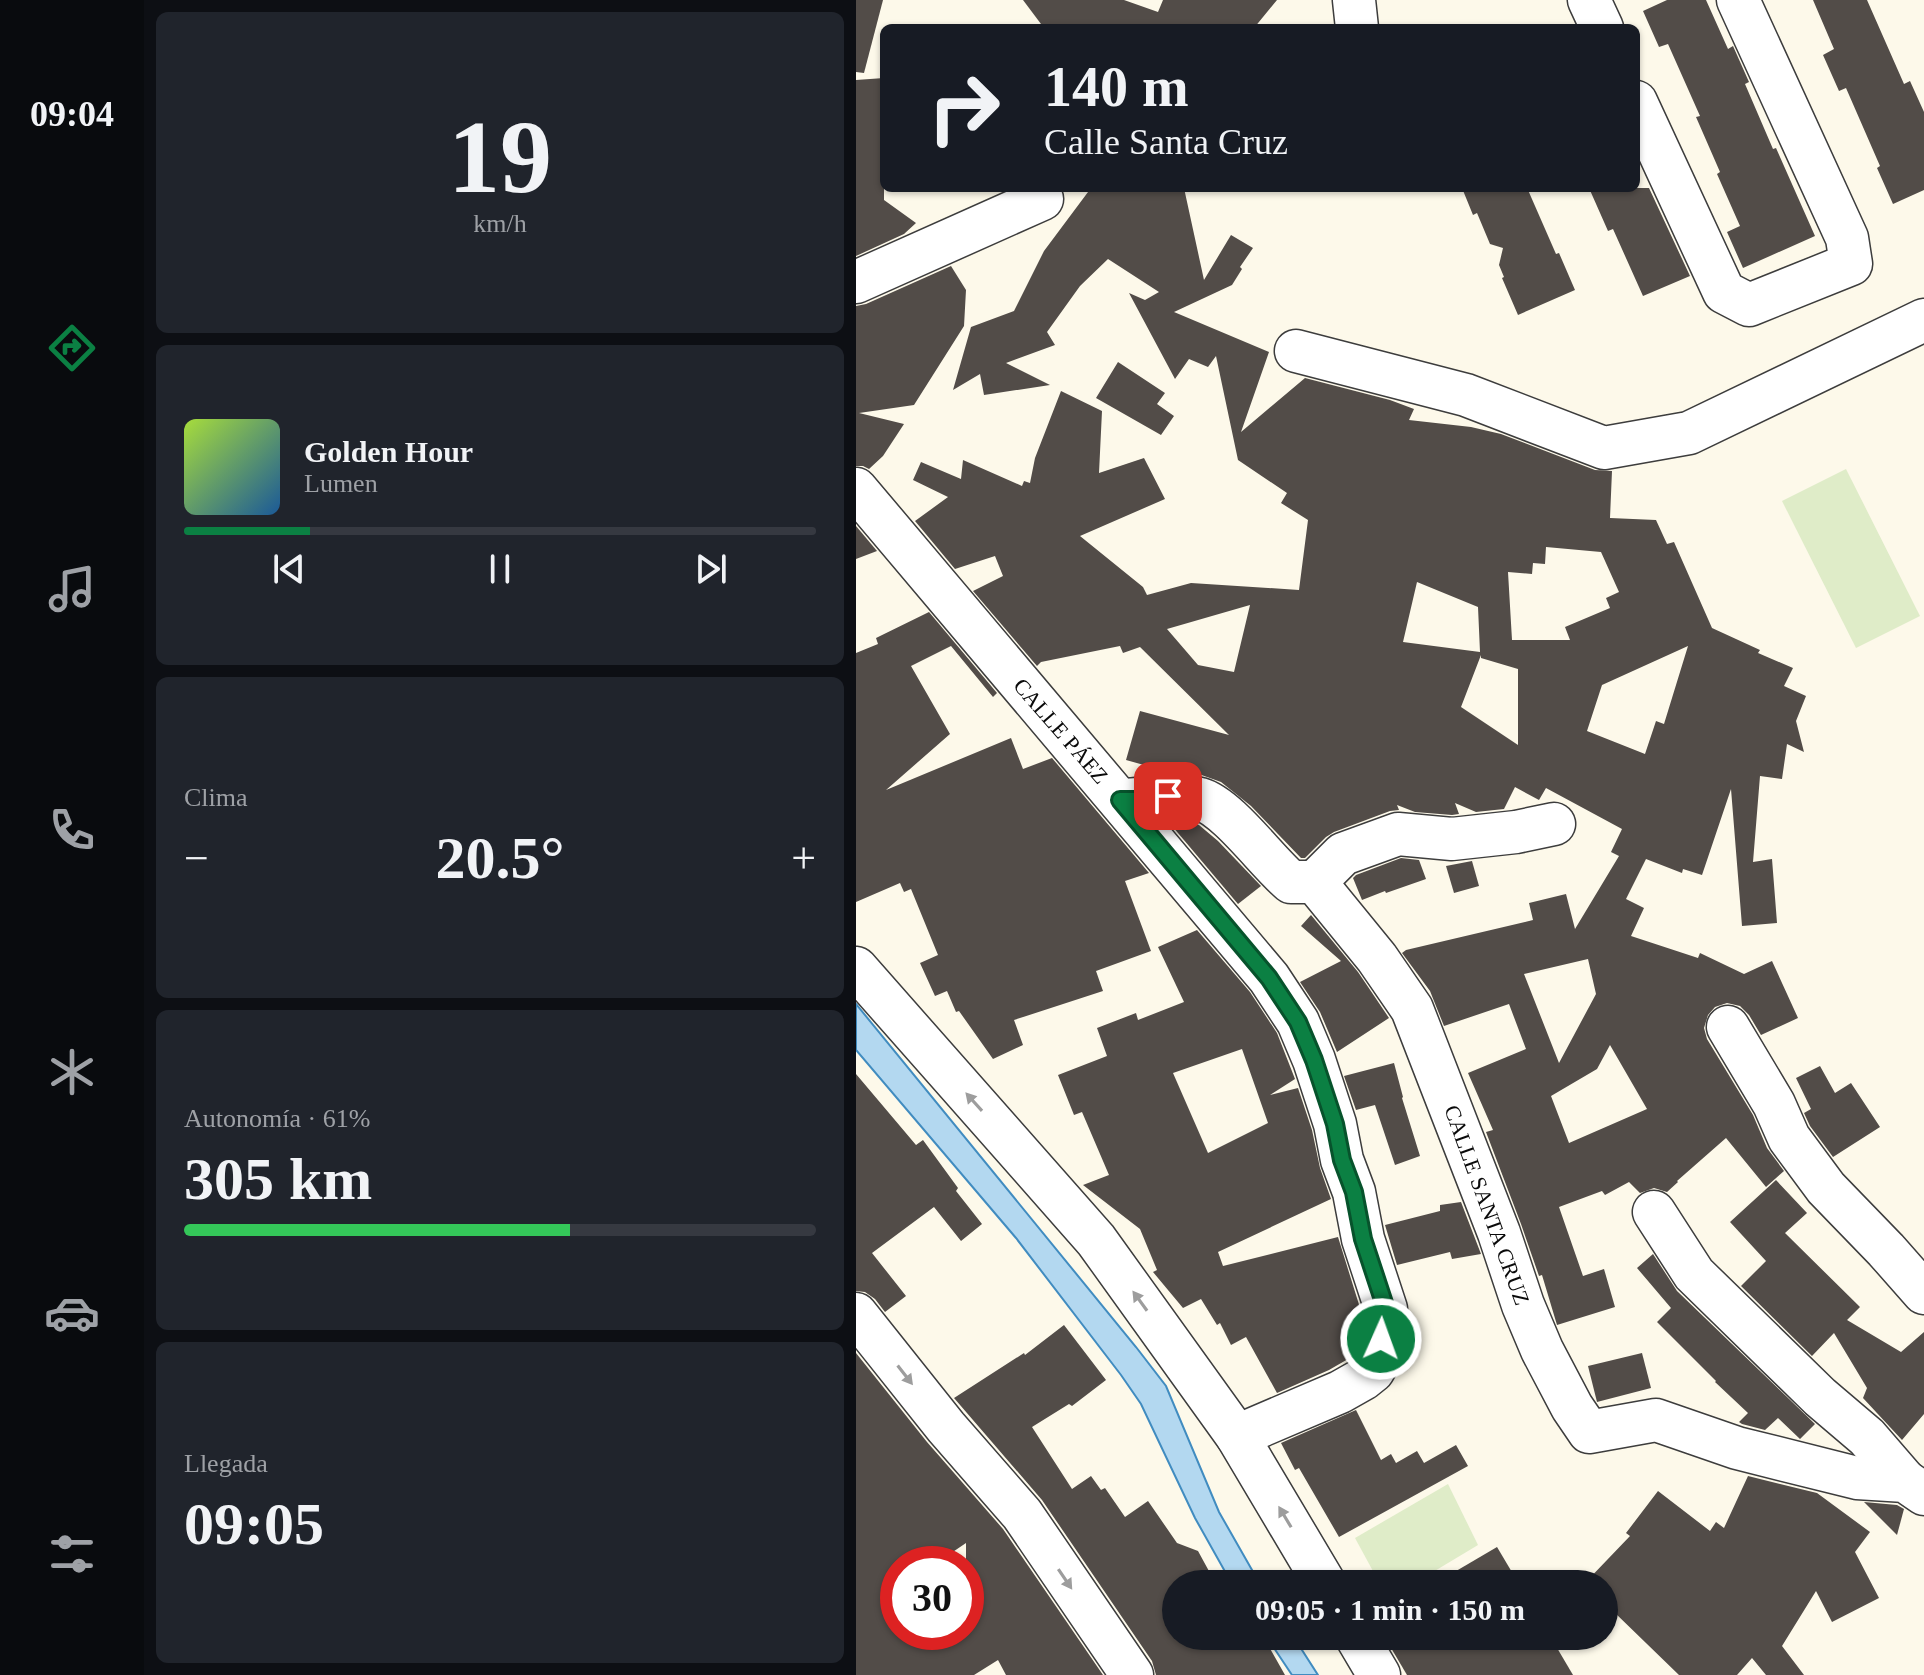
<!DOCTYPE html>
<html lang="es">
<meta charset="utf-8">
<style>
:root{--surface:#171b24;--page:#20242c;--text:#f1f3f6;--muted:#9ea1a6;--line:#363941;--accent:#0b8043}
body{margin:0;font-family:Georgia,serif;background:var(--page);color:var(--text);height:100vh;display:flex;flex-direction:column;font-size:30px;white-space:nowrap}
*{box-sizing:border-box;margin:0}
p{font-size:26px;color:var(--muted)}
.icon{flex:none;width:44px;height:44px;fill:none;stroke:currentColor;stroke-width:2;stroke-linecap:round;stroke-linejoin:round}
.map{position:relative;flex:1;overflow:hidden}
.panel{display:flex;flex-direction:column;gap:12px;padding:12px;background:#0d0f14;width:712px}
.panel>*{flex:none}
.guide{position:absolute;left:24px;top:24px;width:760px;height:168px;border-radius:12px;box-shadow:0 2px 6px #0004;background:#171b24;color:var(--text);overflow:hidden}
.speed{position:absolute;left:24px;top:1546px;display:flex;gap:16px;font-size:40px;font-weight:700;text-align:center}
.speed>*{display:grid;place-content:center;width:104px;height:104px;border-radius:50%;background:var(--surface);box-shadow:0 2px 6px #0004;line-height:1}
.speed .limit{border:12px solid #d22;background:#fff;color:#111}
.pin{position:absolute;display:grid;place-items:center;width:68px;height:68px;color:#fff;margin:-34px;border-radius:16px;box-shadow:0 4px 12px #0006}
.me{position:absolute;width:88px;margin:-44px;rotate:2deg;stroke-linejoin:round;filter:drop-shadow(0 0 6px #0008)}
.turn{display:flex;align-items:center;gap:28px;height:168px;padding:0 32px;font-size:36px}
.turn .icon{width:104px;height:104px;stroke-width:2.5}
.turn b{display:block;font-size:56px;line-height:68px}
.big{font-size:60px;font-weight:800;line-height:1.1}
.panel .tile{flex:1;display:flex;flex-direction:column;justify-content:center;gap:12px;min-width:0;padding:0 28px;border-radius:12px;background:var(--page)}
.panel .dial{align-items:center;gap:0}
.dial b{font-size:104px;line-height:1}
.song{display:flex;align-items:center;gap:24px}
.cover{width:96px;height:96px;border-radius:12px;background:linear-gradient(135deg,hsl(80 70% 55%),hsl(210 70% 35%))}
.played{height:8px;border-radius:4px;background:linear-gradient(90deg,var(--accent) 20%,var(--line) 20%)}
.keys{display:flex;justify-content:space-around;direction:ltr}
.heat{display:flex;justify-content:space-between;align-items:center;font-size:44px;direction:ltr}
.charge{height:12px;border-radius:6px;background:linear-gradient(90deg,#34c759 61%,var(--line) 0)}
.trip{position:absolute;left:306px;top:1570px;width:456px;height:80px;border-radius:40px;background:var(--surface);box-shadow:0 2px 6px #0004;font-weight:800;line-height:80px;text-align:center}
main{display:flex;flex:1;min-height:0}
.tab-bar{display:flex;flex-direction:column;width:144px;justify-content:space-around;align-items:center;background:#090b0e;color:var(--muted)}
.tab-bar .icon{width:56px;height:56px}
.tab-bar .on{color:var(--accent)}
.tab-bar b{font-size:36px;color:var(--text)}
.map>svg:first-child{display:block}
.pitch{fill:#dfecc8}
.water{fill:#b3d8f0;stroke:#418cc0;stroke-width:2}
.building{fill:#524c48;fill-rule:evenodd}
.lines{fill:none;stroke-linecap:round;stroke-linejoin:round}
.minor-casing{stroke:#3d3d3d;stroke-width:45}
.minor{stroke:#fff;stroke-width:42}
.oneway{fill:#9d9d9d}
.route-casing{stroke:#07532c;stroke-width:20}
.route{stroke:#0b8043;stroke-width:14}
.labels{text-anchor:middle;dominant-baseline:central;stroke-width:8;stroke-linejoin:round;paint-order:stroke}
.street-label{font-size:22px;fill:#0a0a0a;stroke:#fff}
</style>
<main>
<nav class="tab-bar">
<b>09:04</b>
<svg class="icon on" aria-label="directions" viewBox="0 0 24 24"><path d="M12 3l9 9-9 9-9-9zM9 14v-3h6M13 9l2 2-2 2"/></svg>
<svg class="icon" aria-label="music" viewBox="0 0 24 24"><path d="M9 18V5l10-2v13"/><circle cx="6" cy="18" r="3"/><circle cx="16" cy="16" r="3"/></svg>
<svg class="icon" aria-label="phone" viewBox="0 0 24 24"><path d="M5 4h4l2 5-3 2q2 4 5 5l2-3 5 2v4C11 20 4 13 5 4z"/></svg>
<svg class="icon" aria-label="climate" viewBox="0 0 24 24"><path d="M12 3v18M4 7l16 10M4 17L20 7"/></svg>
<svg class="icon" aria-label="car" viewBox="0 0 24 24"><path d="M5 17H2v-5l4-1 3-4h7l3 4 3 1v5h-3M9 17h6M6 11h13"/><circle cx="7" cy="17" r="2"/><circle cx="17" cy="17" r="2"/></svg>
<svg class="icon" aria-label="filters" viewBox="0 0 24 24"><path d="M4 7h16M4 17h16"/><circle cx="9" cy="7" r="2"/><circle cx="15" cy="17" r="2"/></svg>
</nav>
<section class="panel">
<div class="tile dial"><b>19</b><p>km/h</p></div>
<div class="tile">
<div class="song"><i class="cover"></i><div><b>Golden Hour</b><p>Lumen</p></div></div>
<div class="played"></div>
<div class="keys"><svg class="icon" aria-label="previous" viewBox="0 0 24 24"><path d="M18 5L8 12l10 7zM5 5v14"/></svg><svg class="icon" aria-label="pause" viewBox="0 0 24 24"><path d="M8 5v14M16 5v14"/></svg><svg class="icon" aria-label="next" viewBox="0 0 24 24"><path d="M6 5l10 7-10 7zM19 5v14"/></svg></div>
</div>
<div class="tile"><p>Clima</p>
<div class="heat"><a>−</a><b class="big">20.5°</b><a>+</a></div>
</div>
<div class="tile"><p>Autonomía · 61%</p><b class="big">305 km</b><div class="charge"></div></div>
<div class="tile"><p>Llegada</p><b class="big">09:05</b></div>
</section>
<div class="map">
<svg width="1068" height="1675" viewBox="0 0 1068 1675">
<rect width="100%" height="100%" fill="#fdf9ea"/>
<g class="pitch">
<polygon points="990,469 1064,616 1000,648 926,501"/>
<polygon points="592,1484 622,1545 557,1584 524,1584 499,1538"/>
</g>
<g class="water">
<polygon points="0,1004 280,1347 310,1386 363,1512 404,1584 376,1584 339,1518 285,1404 265,1375 160,1238 0,1050"/>
<polygon points="410,1636 437,1636 462,1675 436,1675"/>
</g>
<g class="building">
<polygon points="0,0 27,0 8,73 0,72"/>
<polygon points="167,0 268,0 302,12 307,0 421,0 398,28 188,28"/>
<polygon points="811,0 850,0 872,49 877,46 893,82 889,84 917,149 920,148 959,236 887,268 871,232 884,226 861,174 864,172 840,117 844,116 812,44 803,47 787,11"/>
<polygon points="957,0 1011,0 1048,84 1054,81 1068,112 1068,190 1037,204 1021,168 1024,166 990,88 983,91 967,55 978,49"/>
<polygon points="28,78 28,200 60,223 48,234 0,256 0,80"/>
<path d="M235,188h93l20,92 27,-45 22,13 -13,19 2,2 -10,16 -58,27 95,40 -28,80 64,-54 85,22 24,9 -5,11 62,7 30,7 94,36 17,1 -2,47 46,2 11,24 7,-2 38,86 48,22 -2,3 35,15 -9,18 22,10 -10,25 8,31 -17,-8 -5,35 -22,-3 -7,86 19,-3 5,64 -35,3 -11,-137 -29,86 -19,-6 -1,4 -36,-14 -20,40 18,9 -13,28 67,22 2,-5 44,21 28,-13 26,57 -37,17 -12,-20 -9,-9 -13,-3 -12,4 -7,8 -4,13 3,11 46,76 14,33 17,23 -18,16 -40,-49 -49,43 1,1 -11,10 -13,-4 -14,5 -11,-11 -24,13 -3,-4 -43,16 24,69 21,-7 11,38 -58,18 -15,-50 -3,1 -18,-52 -35,-92 7,-2 -25,-57 58,-24 -17,-45 -65,22 -14,-35 -28,-38 4,-3 127,-30 -4,-17 37,-9 9,35 44,-73 -8,-4 11,-23 -76,-41 -7,12 -24,-13 -11,22 -28,3 -21,-9 4,11 -7,1 -37,-3 -18,-7 2,5 -9,1 -56,21 -8,5 -21,21h-4l-50,-52 -30,-24 -25,-9 -27,-1 -43,-12 14,-49 89,24 -89,-88 -17,6 -3,-7 -79,16 -4,4 -64,-75 30,-15 -8,-20 -40,13 -40,-48 33,-24 -35,-17 8,-18 40,17 2,-19 59,26 2,-5 6,2 5,-25 26,-67 41,20 -3,62 45,-15 21,41 -85,37 63,51 4,8 44,-12 108,7 9,-70 -27,-17 6,-10 -49,-33 -22,-104 -8,11 -19,-8 -14,20 -46,-86 16,7 14,-8 -51,-33 -28,27 -33,46 8,13 -49,18 44,22 -66,10 -4,-21 -27,16 18,-63 43,-16 30,-60zM690,547l55,5 18,40 -13,6 4,10 -45,19 5,13h-58l-4,-68 24,2 1,-11 12,1zM561,582l61,25 2,45 -77,-10zM394,605l-16,67 -36,-7 -31,-36zM832,646l-24,78 -8,-3 -11,33 -58,-23 15,-46zM625,655v3l37,11v76l-57,-38zM732,959l8,35 -37,69 -35,-89zM754,1045l37,64 -78,34 -18,-47 46,-27z"/>
<polygon points="606,188 677,188 672,190 700,254 703,253 719,290 662,315 646,278 648,277 643,265 647,248 634,244 621,213 617,215"/>
<polygon points="733,188 793,188 834,276 787,296 757,229 752,231"/>
<polygon points="95,266 110,290 108,326 58,405 3,413 48,424 27,456 13,469 7,466 0,466 0,306 10,304"/>
<polygon points="262,362 309,393 301,404 318,416 305,435 240,398"/>
<polygon points="0,526 21,551 0,559"/>
<polygon points="73,612 141,693 137,697 95,646 55,666 94,734 30,790 155,738 167,769 196,758 293,873 269,881 295,951 240,971 247,991 158,1020 167,1045 137,1059 103,1011 100,1012 91,991 79,996 64,963 82,955 55,889 48,892 44,883 0,902 0,653 22,644 20,638"/>
<polygon points="311,820 330,820 343,825 362,841 405,886 382,904"/>
<polygon points="545,858 563,860 570,879 530,893 529,891 506,900 497,878 500,875"/>
<polygon points="616,861 623,886 598,893 590,866"/>
<polygon points="455,915 502,972 533,1018 481,1052 464,1012 444,982 485,961 445,926"/>
<path d="M341,930l53,62 27,41 18,46 -25,16 28,-7 14,42 8,38 11,31 -113,53 5,14 115,-29 23,74 -4,24 1,12 -3,8 -26,15 -52,23 -31,-56 -15,8 -11,-22 -3,2 -16,-26 -18,9 -30,-36 4,-2 -17,-41 -57,-44 26,-10 -27,-63 -8,3 -16,-40 49,-19 -10,-28 39,-15 2,7 46,-18 -26,-55zM386,1049l26,74 -60,30 -35,-80z"/>
<polygon points="538,1063 547,1097 546,1098 564,1156 539,1165 519,1105 500,1110 488,1076"/>
<polygon points="964,1066 979,1093 995,1083 1024,1127 977,1157 954,1126 948,1113 955,1109 940,1078"/>
<polygon points="0,1074 60,1145 67,1140 102,1188 100,1191 126,1224 105,1241 78,1207 16,1253 50,1296 29,1312 19,1299 9,1292 0,1291"/>
<polygon points="920,1180 951,1213 929,1233 1004,1307 991,1320 1045,1352 1068,1332 1068,1414 1046,1440 1007,1398 1011,1388 978,1333 956,1356 885,1286 910,1261 874,1222"/>
<polygon points="605,1202 625,1254 596,1259 594,1252 541,1265 529,1225 584,1211 584,1205"/>
<polygon points="797,1254 821,1291 959,1424 944,1439 922,1418 909,1430 886,1424 883,1422 892,1413 859,1382 860,1381 801,1322 815,1308 781,1268"/>
<polygon points="208,1325 250,1380 216,1406 213,1404 176,1427 216,1489 235,1476 245,1490 249,1488 269,1517 292,1501 321,1543 342,1551 360,1584 320,1584 320,1636 407,1636 429,1675 300,1675 296,1661 186,1500 98,1398 168,1353 169,1355"/>
<path d="M0,1353l71,89 76,87 100,146h-97l-8,-15 -24,15h-118zM110,1543v89h-68v-68h37z"/>
<polygon points="786,1353 795,1388 741,1402 732,1366"/>
<polygon points="500,1410 525,1460 535,1454 540,1463 561,1451 568,1463 600,1445 612,1466 483,1537 443,1468 439,1470 425,1443"/>
<polygon points="892,1476 961,1493 1014,1532 999,1552 1023,1598 976,1622 960,1591 926,1646 948,1675 910,1675 896,1658 881,1675 823,1675 758,1612 748,1600 748,1584 728,1584 774,1536 770,1533 802,1491 854,1531 860,1522 868,1528"/>
<polygon points="1008,1502 1041,1505 1048,1509 1041,1535"/>
<polygon points="641,1547 663,1584 578,1584"/>
<polygon points="528,1636 694,1636 717,1675 551,1675"/>
</g>
<g class="lines">
<g class="minor-casing">
<g id="minor">
<polyline points="498,0 501,28"/>
<polyline points="733,0 746,28"/>
<polyline points="780,102 868,292 893,305 995,264 991,238 882,0"/>
<polyline points="0,282 186,199"/>
<polyline points="440,351 610,395 748,448 833,433 1068,320"/>
<polyline points="0,489 413,978 442,1022 458,1060 479,1124 486,1160 498,1192 507,1239 530,1309 525,1339 527,1349 523,1361 517,1371 507,1379 484,1392 381,1436"/>
<path d="M264,800c26,0 55,-9 80,-1 28,8 67,63 91,83h24l62,76 35,51 87,224 24,72 19,45 30,57 17,25 67,-12 81,28 120,30 48,3 19,13"/>
<polyline points="459,882 487,854 542,834 596,839 660,832 698,824"/>
<polyline points="0,968 240,1240 381,1436 469,1584"/>
<polyline points="872,1027 918,1104 933,1138 970,1188 1030,1250 1068,1293"/>
<polyline points="798,1212 838,1274 964,1397 1011,1437 1049,1481"/>
<polyline points="0,1314 90,1427 166,1514 276,1675"/>
<polyline points="500,1636 523,1675"/>
</g>
</g>
<use href="#minor" class="minor"/>
</g>
<defs><path id="oneway-solid" d="M-6-.8H1V-3.2L6.5 0L1 3.2V.8H-6Z" transform="scale(2)"/></defs>
<g class="oneway">
<use href="#oneway-solid" transform="translate(118 1102) rotate(-132)"/>
<use href="#oneway-solid" transform="translate(284 1301) rotate(-126)"/>
<use href="#oneway-solid" transform="translate(49 1375) rotate(52)"/>
<use href="#oneway-solid" transform="translate(429 1517) rotate(-121)"/>
<use href="#oneway-solid" transform="translate(209 1579) rotate(56)"/>
</g>
<g class="lines">
<g class="route-casing">
<polyline id="route" points="312,796 284,800 264,800 413,978 442,1022 458,1060 479,1124 486,1160 498,1192 507,1239 530,1309 525,1339"/>
</g>
<use href="#route" class="route"/>
</g>
<g class="labels">
<g class="street-label">
<text transform="translate(205 731) rotate(49)">CALLE PÁEZ</text>
<text transform="translate(631 1205) rotate(70)">CALLE SANTA CRUZ</text>
</g>
</g>
</svg>
<div class="speed"><div class="limit">30</div></div>
<div class="pin" style="left:312px;top:796px;background:#d93025"><svg class="icon" aria-label="arrive" viewBox="0 0 24 24"><path d="M6 21V4h12l-3 4 3 4H6"/></svg></div>
<svg class="me" style="left:525px;top:1339px" viewBox="-20 -20 40 40"><circle r="17" fill="#0b8043" stroke="#fff" stroke-width="3"/><path d="M0-11L8 9 0 5-8 9z" fill="#fff"/></svg>
<div class="trip">09:05 · 1 min · 150 m</div>
<div class="guide">
<div class="turn"><svg class="icon" aria-label="right" viewBox="0 0 24 24"><path d="M7 20v-9h11M14 6l5 5-5 5"/></svg><div><b>140 m</b>Calle Santa Cruz</div></div>
</div>
</div>
</main>
